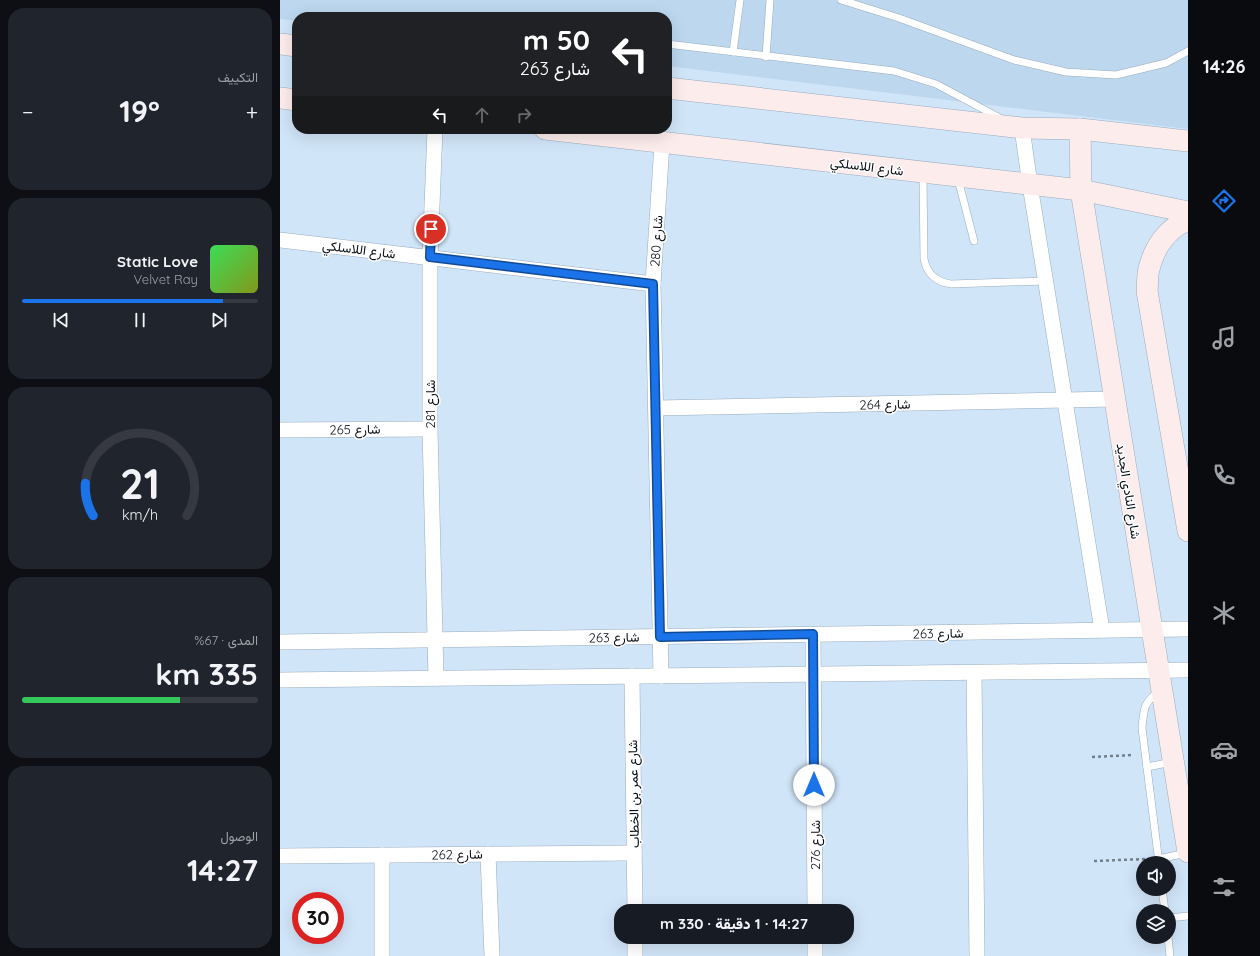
<!DOCTYPE html>
<html lang="ar">
<meta charset="utf-8">
<style>
:root{--surface:#171b24;--page:#20242c;--text:#f1f3f6;--muted:#9ea1a6;--line:#363941;--accent:#1a73e8}
body{margin:0;font-family:Quicksand,Vazirmatn,sans-serif;background:var(--page);color:var(--text);direction:rtl;height:100vh;display:flex;flex-direction:column;font-size:15px;white-space:nowrap}
*{box-sizing:border-box;margin:0}
p{font-size:13px;color:var(--muted)}
.icon{flex:none;width:22px;height:22px;fill:none;stroke:currentColor;stroke-width:2;stroke-linecap:round;stroke-linejoin:round}
.map{position:relative;flex:1;overflow:hidden;direction:ltr}
.details{display:flex;flex-direction:column;gap:8px;padding:8px;background:#0d0f14;width:280px}
.details>*{flex:none}
.guide{position:absolute;left:12px;top:12px;width:380px;height:122px;border-radius:16px;box-shadow:0 4px 16px #0002;direction:rtl;background:#202124;color:#fff;overflow:hidden}
.fabs{position:absolute;left:856px;top:856px;display:grid;gap:8px}
.fabs a{display:grid;place-items:center;width:40px;height:40px;border-radius:50%;background:var(--surface);box-shadow:0 4px 16px #0002;font-size:20px}
.speed{position:absolute;left:12px;top:892px;display:flex;gap:8px;font-size:20px;font-weight:700;text-align:center}
.speed>*{display:grid;place-content:center;width:52px;height:52px;border-radius:50%;background:var(--surface);box-shadow:0 4px 16px #0002;line-height:1}
.speed .limit{border:6px solid #d22;background:#fff;color:#111}
.pin{position:absolute;display:grid;place-items:center;width:34px;height:34px;color:#fff;margin:-17px;border:2px solid #fff;border-radius:50%;box-shadow:0 1px 4px #0007}
.me{position:absolute;width:44px;margin:-22px;rotate:0deg;stroke-linejoin:round;filter:drop-shadow(0 0 3px #0008)}
.turn{display:flex;align-items:center;gap:14px;height:84px;padding:0 16px;font-size:18px}
.turn .icon{width:52px;height:52px;stroke-width:2.5}
.turn b{display:block;font-size:28px;line-height:34px}
.lanes{display:flex;align-items:center;height:38px;padding:0 16px;background:#0003;justify-content:center;gap:20px;direction:ltr}
.lanes .off{opacity:.35}
.big{font-size:30px;font-weight:800;line-height:1.1}
.details .widget{flex:1;display:flex;flex-direction:column;justify-content:center;gap:6px;min-width:0;padding:0 14px;border-radius:16px;background:var(--page)}
.details .dial{align-items:center;gap:0}
.dial svg{height:104px;overflow:visible;fill:none;stroke:var(--line);stroke-width:7;stroke-linecap:round;text-anchor:middle}
.dial text{fill:var(--text);stroke:none}
.song{display:flex;align-items:center;gap:12px}
.cover{width:48px;height:48px;border-radius:6px;background:linear-gradient(135deg,hsl(130 70% 55%),hsl(70 70% 35%))}
.played{height:4px;border-radius:2px;background:linear-gradient(90deg,var(--accent) 85%,var(--line) 85%)}
.keys{display:flex;justify-content:space-around;direction:ltr}
.heat{display:flex;justify-content:space-between;align-items:center;font-size:22px;direction:ltr}
.charge{height:6px;border-radius:3px;background:linear-gradient(90deg,#34c759 67%,var(--line) 0)}
.trip{position:absolute;left:334px;top:904px;width:240px;height:40px;border-radius:16px;background:var(--surface);box-shadow:0 4px 16px #0002;font-weight:800;line-height:40px;text-align:center;direction:rtl}
main{display:flex;flex:1;min-height:0}
.menu{display:flex;flex-direction:column;width:72px;justify-content:space-around;align-items:center;background:#090b0e;color:var(--muted)}
.menu .icon{width:28px;height:28px}
.menu .current{color:var(--accent)}
.menu b{font-size:18px;color:var(--text)}
.map>svg:first-child{display:block}
.built{fill:#bcd7ee}
.lines{fill:none;stroke-linecap:round;stroke-linejoin:round}
.lane-casing{stroke:#99acbe;stroke-width:8}
.street-casing{stroke:#99acbe;stroke-width:16}
.secondary-casing{stroke:#99acbe;stroke-width:22}
.path{stroke:#72808d;stroke-width:2.5;stroke-dasharray:3 3;stroke-linecap:butt}
.lane{stroke:#fff;stroke-width:7}
.street{stroke:#fff;stroke-width:15}
.secondary{stroke:#fcecec;stroke-width:21}
.route-casing{stroke:#114b97;stroke-width:10}
.route{stroke:#1a73e8;stroke-width:7}
.labels{text-anchor:middle;dominant-baseline:central;stroke-width:3;stroke-linejoin:round;paint-order:stroke}
.street-label{font-size:13px;fill:#070d14;stroke:#fff}
</style>
<main>
<nav class="menu">
<b>14:26</b>
<svg class="icon current" aria-label="directions" viewBox="0 0 24 24"><path d="M12 3l9 9-9 9-9-9zM9 14v-3h6M13 9l2 2-2 2"/></svg>
<svg class="icon" aria-label="music" viewBox="0 0 24 24"><path d="M9 18V5l10-2v13"/><circle cx="6" cy="18" r="3"/><circle cx="16" cy="16" r="3"/></svg>
<svg class="icon" aria-label="phone" viewBox="0 0 24 24"><path d="M5 4h4l2 5-3 2q2 4 5 5l2-3 5 2v4C11 20 4 13 5 4z"/></svg>
<svg class="icon" aria-label="climate" viewBox="0 0 24 24"><path d="M12 3v18M4 7l16 10M4 17L20 7"/></svg>
<svg class="icon" aria-label="car" viewBox="0 0 24 24"><path d="M5 17H2v-5l4-1 3-4h7l3 4 3 1v5h-3M9 17h6M6 11h13"/><circle cx="7" cy="17" r="2"/><circle cx="17" cy="17" r="2"/></svg>
<svg class="icon" aria-label="filters" viewBox="0 0 24 24"><path d="M4 7h16M4 17h16"/><circle cx="9" cy="7" r="2"/><circle cx="15" cy="17" r="2"/></svg>
</nav>
<div class="map">
<svg width="908" height="956" viewBox="0 0 908 956">
<rect width="100%" height="100%" fill="#d1e5f8"/>
<polygon class="built" points="0,0 908,0 908,129 387,66 387,17 17,17 17,21 0,19"/>
<g class="lines">
<g class="lane-casing">
<g id="lane">
<polyline points="561,0 619,18 734,60 786,72 836,75 886,63 908,51"/>
<polyline points="387,44 614,71 656,84 720,118"/>
<polyline points="453,52 460,0"/>
<polyline points="486,57 490,0"/>
<path d="M643,173l1,86c3,15 12,23 27,25l94,-3"/>
<polyline points="678,179 694,241"/>
<polyline points="867,767 892,762"/>
<polyline points="878,859 907,853"/>
<path d="M879,863l-17,-135c2,-19 1,-26 18,-37"/>
<polyline points="882,889 885,911"/>
<polyline points="889,918 908,916"/>
<polyline points="888,937 890,956"/>
</g>
</g>
<g class="street-casing">
<g id="street">
<polyline points="742,128 750,185 822,630"/>
<polyline points="155,129 150,257 150,429 156,678"/>
<polyline points="0,240 373,284"/>
<polyline points="376,408 835,399"/>
<polyline points="0,430 150,429"/>
<polyline points="533,635 535,911"/>
<polyline points="0,642 908,629"/>
<polyline points="694,673 697,956"/>
<polyline points="352,676 355,911"/>
<polyline points="381,676 373,284 382,143"/>
<polyline points="0,680 908,670"/>
<polyline points="208,854 212,956"/>
<polyline points="102,855 102,956"/>
<polyline points="0,856 354,853"/>
<polyline points="355,937 355,956"/>
<polyline points="535,937 535,956"/>
</g>
</g>
<g class="secondary-casing">
<g id="secondary">
<polyline points="0,44 17,46"/>
<polyline points="387,88 742,128 800,129 908,141"/>
<polyline points="0,98 17,100"/>
<polyline points="265,129 801,190 908,212"/>
<polyline points="800,129 801,190 908,852"/>
<path d="M908,220c-21,8 -34,28 -39,49 -2,7 -1,15 -2,22l41,240"/>
</g>
</g>
<g class="path">
<polyline points="812,757 853,755"/>
<polyline points="814,861 866,859"/>
</g>
<use href="#lane" class="lane"/>
<use href="#street" class="street"/>
<use href="#secondary" class="secondary"/>
</g>
<g class="lines">
<g class="route-casing">
<polyline id="route" points="151,229 150,257 373,284 380,637 533,634 534,785"/>
</g>
<use href="#route" class="route"/>
</g>
<g class="labels">
<g class="street-label">
<text transform="translate(587 166) rotate(7)">شارع اللاسلكي</text>
<text transform="translate(376 241) rotate(-86)">شارع 280</text>
<text transform="translate(79 249) rotate(7)">شارع اللاسلكي</text>
<text transform="translate(150 404) rotate(-90)">شارع 281</text>
<text transform="translate(605 404) rotate(-1)">شارع 264</text>
<text transform="translate(75 429) rotate(-1)">شارع 265</text>
<text transform="translate(849 491) rotate(81)">شارع النادي الجديد</text>
<text transform="translate(658 633) rotate(-1)">شارع 263</text>
<text transform="translate(334 637) rotate(-1)">شارع 263</text>
<text transform="translate(353 794) rotate(-91)">شارع عمر بن الخطاب</text>
<text transform="translate(535 845) rotate(-90)">شارع 276</text>
<text transform="translate(177 854) rotate(-1)">شارع 262</text>
</g>
</g>
</svg>
<div class="fabs">
<a><svg class="icon" aria-label="sound" viewBox="0 0 24 24"><path d="M4 9h4l5-4v14l-5-4H4zM17 9q2 3 0 6"/></svg></a>
<a><svg class="icon" aria-label="layers" viewBox="0 0 24 24"><path d="M12 4l9 5-9 5-9-5zM3 14l9 5 9-5"/></svg></a>
</div>
<div class="speed"><div class="limit">30</div></div>
<div class="pin" style="left:151px;top:229px;background:#d93025"><svg class="icon" aria-label="arrive" viewBox="0 0 24 24"><path d="M6 21V4h12l-3 4 3 4H6"/></svg></div>
<svg class="me" style="left:534px;top:785px" viewBox="-20 -20 40 40"><circle r="19" fill="#fff"/><path d="M0-13L10 11 0 6-10 11z" fill="#1a73e8"/></svg>
<div class="trip">14:27 · 1 دقيقة · 330 m</div>
<div class="guide">
<div class="turn"><svg class="icon" aria-label="left" viewBox="0 0 24 24"><path d="M17 20v-9H6M10 6l-5 5 5 5"/></svg><div><b>50 m</b>شارع 263</div></div>
<div class="lanes"><svg class="icon" aria-label="left" viewBox="0 0 24 24"><path d="M17 20v-9H6M10 6l-5 5 5 5"/></svg><svg class="icon off" aria-label="ahead" viewBox="0 0 24 24"><path d="M12 20V5M6 11l6-6 6 6"/></svg><svg class="icon off" aria-label="right" viewBox="0 0 24 24"><path d="M7 20v-9h11M14 6l5 5-5 5"/></svg></div>
</div>
</div>
<section class="details">
<div class="widget"><p>التكييف</p>
<div class="heat"><a>−</a><b class="big">19°</b><a>+</a></div>
</div>
<div class="widget">
<div class="song"><i class="cover"></i><div><b>Static Love</b><p>Velvet Ray</p></div></div>
<div class="played"></div>
<div class="keys"><svg class="icon" aria-label="previous" viewBox="0 0 24 24"><path d="M18 5L8 12l10 7zM5 5v14"/></svg><svg class="icon" aria-label="pause" viewBox="0 0 24 24"><path d="M8 5v14M16 5v14"/></svg><svg class="icon" aria-label="next" viewBox="0 0 24 24"><path d="M6 5l10 7-10 7zM19 5v14"/></svg></div>
</div>
<div class="widget dial"><svg viewBox="0 0 100 80">
<path d="M14 69A42 42 0 1 1 86 69"/>
<path d="M14 69A42 42 0 0 1 8 44" stroke="#1a73e8"/>
<text x="50" y="56" font-size="32" font-weight="700">21</text>
<text x="50" y="72" font-size="11">km/h</text>
</svg></div>
<div class="widget"><p>المدى · 67%</p><b class="big">335 km</b><div class="charge"></div></div>
<div class="widget"><p>الوصول</p><b class="big">14:27</b></div>
</section>
</main>
